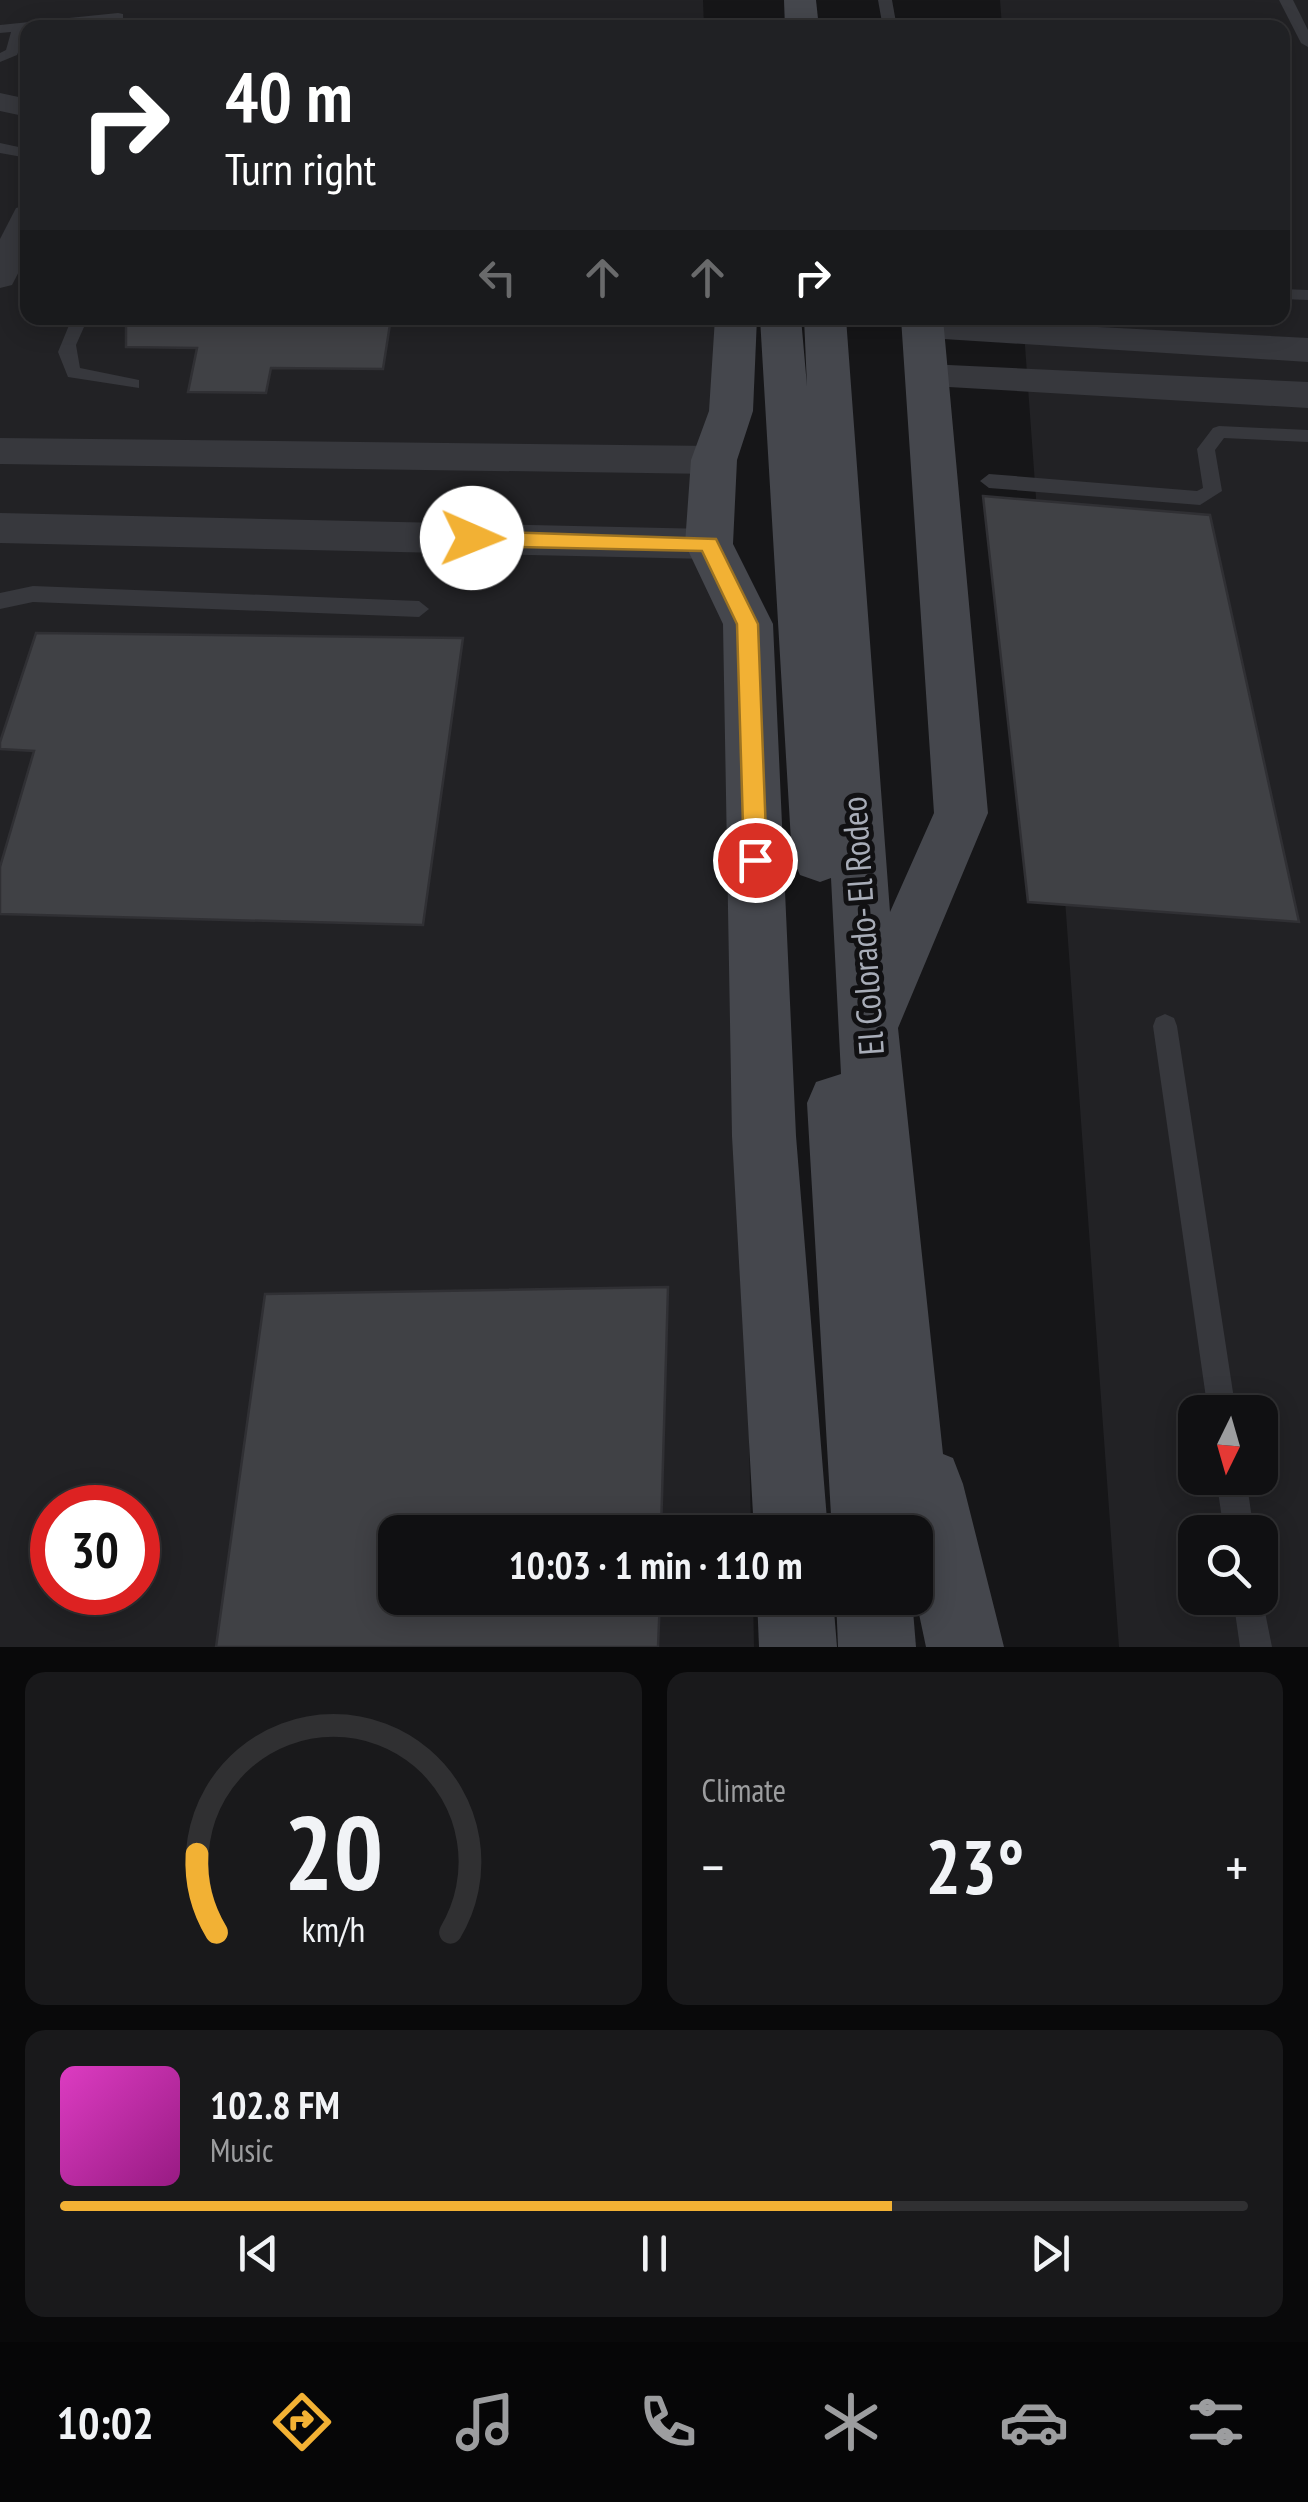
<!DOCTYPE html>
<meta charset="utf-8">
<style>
:root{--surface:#101012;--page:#19191b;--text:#f1f3f6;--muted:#9c9d9f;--line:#303032;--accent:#f2b134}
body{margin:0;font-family:"PT Sans Narrow",sans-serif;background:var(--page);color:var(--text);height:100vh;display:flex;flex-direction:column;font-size:38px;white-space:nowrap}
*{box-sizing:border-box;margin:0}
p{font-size:32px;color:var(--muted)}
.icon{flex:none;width:55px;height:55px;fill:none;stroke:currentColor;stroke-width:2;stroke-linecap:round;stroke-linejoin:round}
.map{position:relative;height:1647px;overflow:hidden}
.sheet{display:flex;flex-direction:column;gap:25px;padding:25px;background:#09090a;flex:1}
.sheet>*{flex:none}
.hud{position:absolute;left:20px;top:20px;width:1270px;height:305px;border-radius:20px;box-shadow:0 5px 25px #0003,0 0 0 2px var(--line);background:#202124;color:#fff;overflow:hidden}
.needle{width:65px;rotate:185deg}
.buttons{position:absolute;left:1178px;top:1395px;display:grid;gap:20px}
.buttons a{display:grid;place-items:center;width:100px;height:100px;border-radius:20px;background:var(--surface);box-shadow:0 5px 25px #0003,0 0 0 2px var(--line);font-size:50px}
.speed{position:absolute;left:30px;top:1485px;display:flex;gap:20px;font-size:50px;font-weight:700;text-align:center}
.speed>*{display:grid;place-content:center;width:130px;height:130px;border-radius:50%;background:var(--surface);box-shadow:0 5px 25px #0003,0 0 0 2px var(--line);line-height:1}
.speed .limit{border:15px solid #d22;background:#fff;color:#111}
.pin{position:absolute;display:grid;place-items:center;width:85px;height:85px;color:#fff;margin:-42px;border:5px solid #fff;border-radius:50%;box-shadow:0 2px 10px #0007}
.me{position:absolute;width:110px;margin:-55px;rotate:91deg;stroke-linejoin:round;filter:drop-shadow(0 0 8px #0008)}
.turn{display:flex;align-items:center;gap:35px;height:210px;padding:0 40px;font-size:45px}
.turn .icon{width:130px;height:130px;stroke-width:2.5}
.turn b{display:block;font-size:70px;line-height:85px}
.lanes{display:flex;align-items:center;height:95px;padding:0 40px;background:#0003;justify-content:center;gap:50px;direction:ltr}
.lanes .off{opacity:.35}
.big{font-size:75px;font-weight:700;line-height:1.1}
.sheet .card{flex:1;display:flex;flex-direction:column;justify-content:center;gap:15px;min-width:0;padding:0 35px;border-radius:20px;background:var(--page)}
.sheet .dial{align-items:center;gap:0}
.dial svg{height:260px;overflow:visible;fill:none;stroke:var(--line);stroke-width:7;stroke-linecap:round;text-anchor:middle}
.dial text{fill:var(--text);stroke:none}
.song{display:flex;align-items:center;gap:30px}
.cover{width:120px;height:120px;border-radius:15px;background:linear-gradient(135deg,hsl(310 70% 55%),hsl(310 70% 35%))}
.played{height:10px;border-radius:5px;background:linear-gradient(90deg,var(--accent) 70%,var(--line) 70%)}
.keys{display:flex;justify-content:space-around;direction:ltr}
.heat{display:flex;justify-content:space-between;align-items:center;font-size:55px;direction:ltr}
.sheet .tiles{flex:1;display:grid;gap:25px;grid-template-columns:1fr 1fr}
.card:last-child{grid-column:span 2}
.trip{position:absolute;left:378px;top:1515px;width:555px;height:100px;border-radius:20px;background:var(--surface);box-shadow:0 5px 25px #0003,0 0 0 2px var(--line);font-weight:700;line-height:100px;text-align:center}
.tab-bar{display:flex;height:160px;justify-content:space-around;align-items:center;background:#060607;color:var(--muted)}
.tab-bar .icon{width:70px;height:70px}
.tab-bar .on{color:var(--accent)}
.tab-bar b{font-size:45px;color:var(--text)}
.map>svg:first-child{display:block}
.built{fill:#222225;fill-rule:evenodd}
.building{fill:#404145;stroke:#303034;stroke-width:2.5}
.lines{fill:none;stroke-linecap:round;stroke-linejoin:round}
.lane{fill:#37383d;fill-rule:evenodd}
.street{fill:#37383d;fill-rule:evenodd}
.secondary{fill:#45474d;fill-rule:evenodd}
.route{fill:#f2b134;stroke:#9d7322;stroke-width:2.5}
.labels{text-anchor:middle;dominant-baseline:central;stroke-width:10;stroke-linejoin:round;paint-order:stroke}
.street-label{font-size:35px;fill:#a8adb8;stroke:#111113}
</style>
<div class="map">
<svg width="1308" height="1647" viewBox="0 0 1308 1647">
<rect width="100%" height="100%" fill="#161618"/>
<g class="built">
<path d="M0,0h703l1,28h-676v290h689l16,346 18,868h-356v66h358l1,49h-754zM52,1508h86v84h-86z"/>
<path d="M1000,0h308v1647h-189l-96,-1329h259v-290l-280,-1zM1195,1412h65v66h-65zM1195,1532h65v66h-65z"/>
</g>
<g class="building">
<polygon points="126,318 391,318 383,369 271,368 266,393 188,392 197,348 126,347"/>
<polygon points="983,496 1210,515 1299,922 1028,902"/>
<polygon points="36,633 463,638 423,925 0,914 0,867 34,751 0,749 0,742"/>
<polygon points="668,1287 661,1532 395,1532 395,1598 660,1598 658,1647 216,1647 265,1294"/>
</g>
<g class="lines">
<g class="lane">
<polygon points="878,0 892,0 897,28 883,28"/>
<polygon points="1279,0 1293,0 1308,30 1308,47 1301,43"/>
<polygon points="118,13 123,14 123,20 28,28 17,55 0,62 0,53 6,50 11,32 0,33 0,25"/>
<polygon points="0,143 28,149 28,158 0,153"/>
<polygon points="1282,289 1308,290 1308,300 1282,299"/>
<polygon points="72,318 88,318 76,345 80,368 139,380 139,388 68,377 58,352"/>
<polygon points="1219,426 1308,430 1308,442 1224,438 1215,450 1222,491 1200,505 989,488 980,481 989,474 1197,491 1203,488 1197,449 1213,428"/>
<polygon points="33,586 419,601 429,609 419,617 33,602 0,609 0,593"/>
<polygon points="1165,1014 1174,1018 1177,1026 1236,1412 1208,1412 1153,1026 1156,1018"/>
<polygon points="1216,1478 1246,1478 1254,1532 1224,1532"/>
<polygon points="1260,1587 1272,1647 1240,1647 1233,1598 1260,1598"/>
</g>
<g class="street">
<polygon points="0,93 28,99 28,117 0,111"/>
<polygon points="28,205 28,254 12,285 0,288 0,239 16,208"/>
<polygon points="926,318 1308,338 1308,362 912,337 907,329 912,321"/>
<polygon points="927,364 1308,382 1308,408 914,385 908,376 914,367"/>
<polygon points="0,438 714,446 728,450 734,460 728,470 714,474 0,464"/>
<polygon points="0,513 709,529 723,533 729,544 723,555 709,559 0,543"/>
</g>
<g class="secondary">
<polygon points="784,0 816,0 819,28 785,28"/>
<polygon points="715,318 757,318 753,411 737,460 733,544 773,624 796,1136 828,1532 754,1532 732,1136 723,624 685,544 691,460 709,411"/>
<polygon points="760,318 801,318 807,386 804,318 846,318 890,912 934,813 901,318 943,318 988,813 898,1028 943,1454 953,1458 963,1484 1004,1647 926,1647 915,1595 915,1532 832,1532 807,1103 816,1082 841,1074 831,878 820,882 800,875 792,858"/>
<polygon points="757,1598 833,1598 837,1647 759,1647"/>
<polygon points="836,1598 912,1598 916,1647 838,1647"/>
</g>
</g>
<polygon class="route" points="472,531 716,539 758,624 767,860 763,867 747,867 744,860 737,624 702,551 472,546 463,538"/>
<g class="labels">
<g class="street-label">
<text transform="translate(862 926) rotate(-94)">El Colorado- El Rodeo</text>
</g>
</g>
</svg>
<div class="buttons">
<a><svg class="needle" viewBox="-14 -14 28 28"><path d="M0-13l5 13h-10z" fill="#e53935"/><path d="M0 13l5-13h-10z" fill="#9c9d9f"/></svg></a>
<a><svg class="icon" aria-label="search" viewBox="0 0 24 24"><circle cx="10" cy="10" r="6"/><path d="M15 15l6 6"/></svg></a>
</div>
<div class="speed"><div class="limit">30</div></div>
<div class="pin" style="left:755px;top:860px;background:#d93025"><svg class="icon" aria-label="arrive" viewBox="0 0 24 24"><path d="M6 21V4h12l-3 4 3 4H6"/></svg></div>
<svg class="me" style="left:472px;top:538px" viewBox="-20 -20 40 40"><circle r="19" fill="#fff"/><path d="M0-13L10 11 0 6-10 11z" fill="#f2b134"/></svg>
<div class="trip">10:03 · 1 min · 110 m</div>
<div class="hud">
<div class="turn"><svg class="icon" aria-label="right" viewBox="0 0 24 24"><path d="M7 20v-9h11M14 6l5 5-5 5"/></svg><div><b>40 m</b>Turn right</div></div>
<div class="lanes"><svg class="icon off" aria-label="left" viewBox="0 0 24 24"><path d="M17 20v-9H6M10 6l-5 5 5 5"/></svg><svg class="icon off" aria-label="ahead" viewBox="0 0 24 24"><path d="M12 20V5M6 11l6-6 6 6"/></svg><svg class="icon off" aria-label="ahead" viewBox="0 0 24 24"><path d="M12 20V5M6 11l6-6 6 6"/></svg><svg class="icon" aria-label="right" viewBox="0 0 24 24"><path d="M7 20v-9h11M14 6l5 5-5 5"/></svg></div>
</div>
</div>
<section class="sheet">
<div class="tiles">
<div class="card dial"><svg viewBox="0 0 100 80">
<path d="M14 69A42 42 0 1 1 86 69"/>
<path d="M14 69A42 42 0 0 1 8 45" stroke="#f2b134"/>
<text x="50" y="56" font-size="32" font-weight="700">20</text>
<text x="50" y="72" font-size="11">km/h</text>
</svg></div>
<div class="card"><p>Climate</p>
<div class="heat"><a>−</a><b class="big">23°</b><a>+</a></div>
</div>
<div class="card">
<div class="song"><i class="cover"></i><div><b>102.8 FM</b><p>Music</p></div></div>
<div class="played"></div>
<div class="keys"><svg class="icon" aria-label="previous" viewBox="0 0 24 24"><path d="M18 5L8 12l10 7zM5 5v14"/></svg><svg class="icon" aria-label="pause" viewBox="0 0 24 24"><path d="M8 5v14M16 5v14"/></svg><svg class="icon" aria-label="next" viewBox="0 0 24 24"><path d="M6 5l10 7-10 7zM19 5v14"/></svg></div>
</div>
</div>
</section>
<nav class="tab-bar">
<b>10:02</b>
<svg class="icon on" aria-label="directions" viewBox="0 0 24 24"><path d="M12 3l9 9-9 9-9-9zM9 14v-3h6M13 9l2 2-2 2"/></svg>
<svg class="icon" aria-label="music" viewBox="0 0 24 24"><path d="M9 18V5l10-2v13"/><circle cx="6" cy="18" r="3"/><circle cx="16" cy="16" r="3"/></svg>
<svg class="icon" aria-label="phone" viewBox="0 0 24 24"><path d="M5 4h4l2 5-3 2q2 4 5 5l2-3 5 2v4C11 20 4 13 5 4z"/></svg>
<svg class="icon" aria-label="climate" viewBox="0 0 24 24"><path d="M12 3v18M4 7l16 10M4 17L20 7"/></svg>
<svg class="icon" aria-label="car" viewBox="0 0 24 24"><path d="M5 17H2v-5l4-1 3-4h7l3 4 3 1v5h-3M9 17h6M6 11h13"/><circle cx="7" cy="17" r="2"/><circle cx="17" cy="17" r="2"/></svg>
<svg class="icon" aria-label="filters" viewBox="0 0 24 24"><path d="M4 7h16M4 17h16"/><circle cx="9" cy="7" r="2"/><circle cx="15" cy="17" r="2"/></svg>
</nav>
